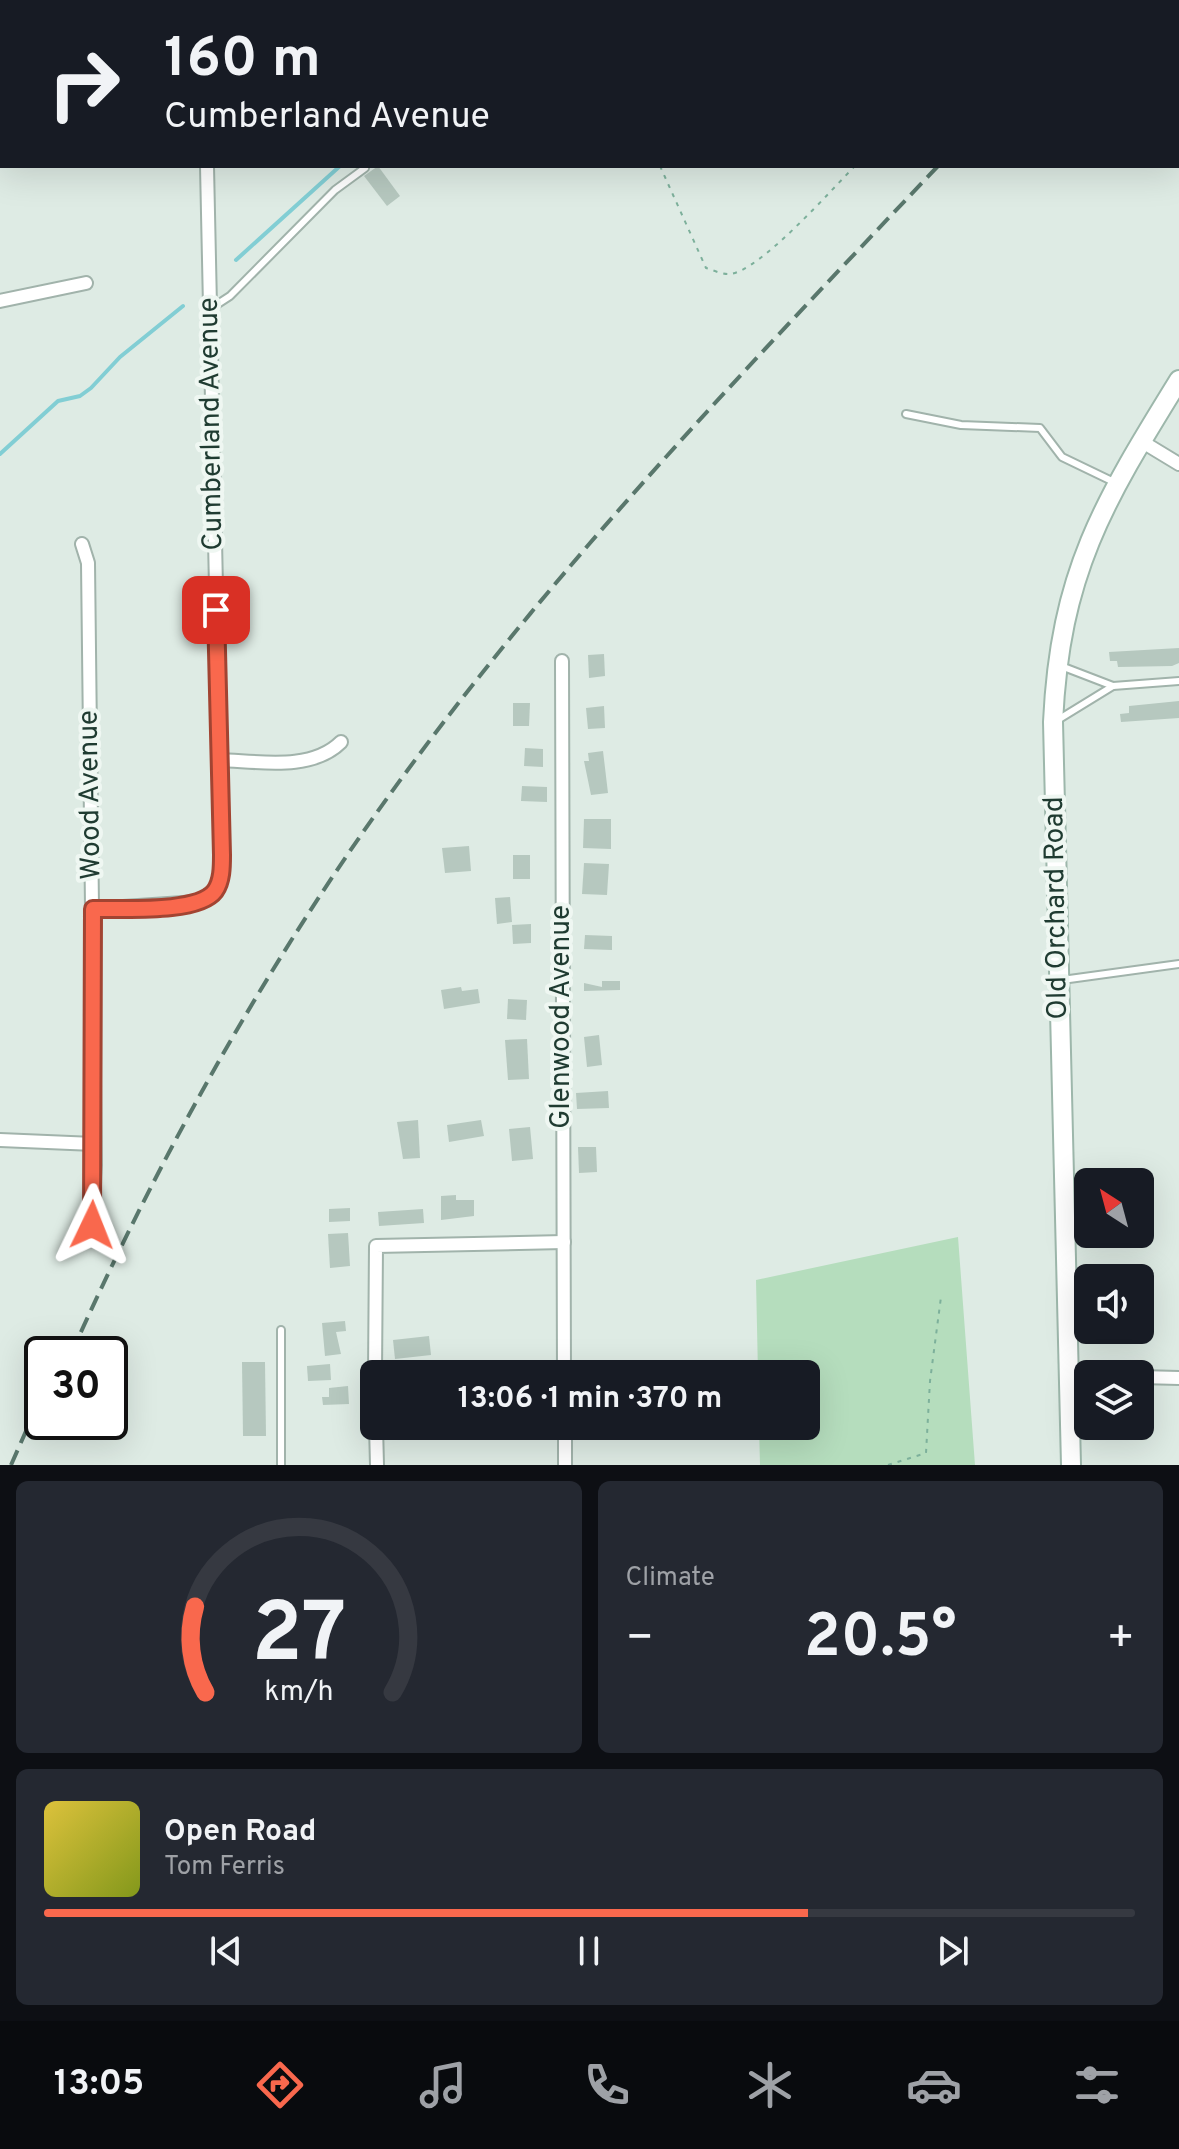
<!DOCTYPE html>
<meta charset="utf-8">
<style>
:root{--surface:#171b24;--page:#242831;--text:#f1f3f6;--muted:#9ea1a6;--line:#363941;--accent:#f9684d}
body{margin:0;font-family:Overpass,sans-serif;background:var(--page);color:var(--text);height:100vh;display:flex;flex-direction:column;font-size:30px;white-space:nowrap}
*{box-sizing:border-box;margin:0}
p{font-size:26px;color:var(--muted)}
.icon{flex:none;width:44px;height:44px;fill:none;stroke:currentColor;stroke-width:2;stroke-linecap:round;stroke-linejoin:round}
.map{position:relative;height:1465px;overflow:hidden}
.side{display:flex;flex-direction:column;gap:16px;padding:16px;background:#0d0f14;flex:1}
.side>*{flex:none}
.hud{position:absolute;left:0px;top:0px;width:1180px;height:168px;box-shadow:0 8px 32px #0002;background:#171b24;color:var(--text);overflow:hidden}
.needle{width:52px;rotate:324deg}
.controls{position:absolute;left:1074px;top:1168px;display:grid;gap:16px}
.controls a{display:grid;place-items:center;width:80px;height:80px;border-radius:12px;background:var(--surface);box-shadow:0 8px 32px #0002;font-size:40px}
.speed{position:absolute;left:24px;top:1336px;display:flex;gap:16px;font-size:40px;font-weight:700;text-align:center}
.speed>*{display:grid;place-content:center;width:104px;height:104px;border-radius:50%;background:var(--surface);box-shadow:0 8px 32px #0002;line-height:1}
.speed .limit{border:4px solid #111;border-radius:12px;background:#fff;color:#111}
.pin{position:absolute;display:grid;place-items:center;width:68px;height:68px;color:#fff;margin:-34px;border-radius:16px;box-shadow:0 4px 12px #0006}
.me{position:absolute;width:88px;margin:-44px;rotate:2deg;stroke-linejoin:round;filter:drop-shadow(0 0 6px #0008)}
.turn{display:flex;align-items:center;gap:28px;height:168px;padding:0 32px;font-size:36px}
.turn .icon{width:104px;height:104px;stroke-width:2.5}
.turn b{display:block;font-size:56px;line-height:68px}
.big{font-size:60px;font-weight:700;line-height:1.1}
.side .widget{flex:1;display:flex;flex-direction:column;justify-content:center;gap:12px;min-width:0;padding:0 28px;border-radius:12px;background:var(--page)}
.side .dial{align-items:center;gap:0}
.dial svg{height:208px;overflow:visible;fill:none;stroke:var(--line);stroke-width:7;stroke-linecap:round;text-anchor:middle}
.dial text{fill:var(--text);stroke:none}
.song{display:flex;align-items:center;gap:24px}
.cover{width:96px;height:96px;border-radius:12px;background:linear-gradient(135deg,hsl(50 70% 55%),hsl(70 70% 35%))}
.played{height:8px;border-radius:4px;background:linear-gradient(90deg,var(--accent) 70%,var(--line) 70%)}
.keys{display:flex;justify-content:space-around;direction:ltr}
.heat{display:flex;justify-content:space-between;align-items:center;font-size:44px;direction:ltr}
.side .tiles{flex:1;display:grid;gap:16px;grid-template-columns:1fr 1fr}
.widget:last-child{grid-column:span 2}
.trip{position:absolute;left:360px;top:1360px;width:460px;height:80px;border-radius:12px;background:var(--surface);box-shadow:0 8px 32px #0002;font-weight:700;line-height:80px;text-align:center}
.dock{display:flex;height:128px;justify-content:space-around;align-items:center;background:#090b0e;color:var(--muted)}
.dock .icon{width:56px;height:56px}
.dock .selected{color:var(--accent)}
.dock b{font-size:36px;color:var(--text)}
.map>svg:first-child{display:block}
.green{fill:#b5ddbd}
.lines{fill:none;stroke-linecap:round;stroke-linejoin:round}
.stream{stroke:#82ced4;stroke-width:4}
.building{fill:#b6c8bf}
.lane-casing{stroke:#a1b3ab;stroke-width:10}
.street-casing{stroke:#a1b3ab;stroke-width:16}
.secondary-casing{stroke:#9db7ab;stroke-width:22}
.path{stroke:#7db09b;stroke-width:2;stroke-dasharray:4 6;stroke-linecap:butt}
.lane{stroke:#fff;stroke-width:6}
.street{stroke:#fff;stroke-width:12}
.secondary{stroke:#fff;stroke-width:18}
.rail{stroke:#59776c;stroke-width:4;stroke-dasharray:16 8;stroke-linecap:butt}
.route-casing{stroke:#a24432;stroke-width:20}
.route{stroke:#f9684d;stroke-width:14}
.labels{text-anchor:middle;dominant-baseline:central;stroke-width:8;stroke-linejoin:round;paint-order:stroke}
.street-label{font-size:28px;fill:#1f3b31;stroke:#eff7f2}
</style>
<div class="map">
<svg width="1179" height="1465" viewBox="0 0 1179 1465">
<rect width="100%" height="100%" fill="#deebe4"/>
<polygon class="green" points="958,1237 975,1465 760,1465 759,1426 806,1426 806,1374 758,1374 756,1280"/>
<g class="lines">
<g class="stream">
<polyline points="468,2 468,0"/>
<polyline points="236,260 340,166"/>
<polyline points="0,454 58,401 80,396 91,388 120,357 183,306"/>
</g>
</g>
<g class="building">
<polygon points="378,166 400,196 387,206 364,176"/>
<polygon points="1179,648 1179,663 1172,666 1118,667 1117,661 1110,661 1109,652"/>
<polygon points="604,654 605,676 589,678 588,655"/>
<polygon points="1179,701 1179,718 1121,722 1120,714 1129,713 1129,706"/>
<polygon points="513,703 530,703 529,726 513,726"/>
<polygon points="604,706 605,728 588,729 586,708"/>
<polygon points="525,748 543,749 543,767 524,766"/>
<polygon points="603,751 608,793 591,795 584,761 589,761 588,753"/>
<polygon points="522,786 547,787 547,802 521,801"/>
<polygon points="584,819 611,819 611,849 583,848"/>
<polygon points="469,846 471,871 445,873 442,848"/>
<rect x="513" y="855" width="17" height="24"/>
<polygon points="584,863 609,864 607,895 582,894"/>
<polygon points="510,897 512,922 497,924 495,898"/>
<polygon points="531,924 531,943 513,944 512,925"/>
<polygon points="585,935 612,936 612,950 584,949"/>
<polygon points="602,981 620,981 620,990 584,991 584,983 602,987"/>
<polygon points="461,987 462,991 478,989 480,1003 444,1009 441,990"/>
<polygon points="508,999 527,1000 526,1020 507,1019"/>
<polygon points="599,1035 602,1065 587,1067 584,1037"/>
<polygon points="527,1039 529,1079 508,1080 505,1040"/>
<polygon points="608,1091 609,1108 577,1109 576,1093"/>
<polygon points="418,1120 420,1158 403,1159 397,1122"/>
<polygon points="481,1120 484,1136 449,1142 447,1125"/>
<polygon points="530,1127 533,1159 512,1161 509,1129"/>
<polygon points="578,1147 596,1147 597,1172 579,1173"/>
<polygon points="456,1195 456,1200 474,1200 474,1216 441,1220 441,1196"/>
<polygon points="350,1208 350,1221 329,1222 329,1209"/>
<polygon points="423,1209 424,1223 379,1226 378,1212"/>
<polygon points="348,1233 350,1266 330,1268 328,1234"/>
<polygon points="345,1321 346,1331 336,1332 341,1354 325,1356 322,1323"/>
<polygon points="429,1336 431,1355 395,1359 393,1340"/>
<polygon points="242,1362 265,1362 266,1436 243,1436"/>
<polygon points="330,1364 331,1380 308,1381 307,1366"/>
<polygon points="348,1386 349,1404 323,1405 322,1397 329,1397 329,1388"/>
</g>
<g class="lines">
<g class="lane-casing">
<g id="lane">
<polyline points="210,309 230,296 335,190 365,168"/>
<polyline points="906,414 961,425 1040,428 1062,457 1116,483"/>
<polyline points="1061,666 1113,686"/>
<polyline points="1056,721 1113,686 1179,681"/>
<polyline points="1062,980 1179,964"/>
<polyline points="281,1465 281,1330"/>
</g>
</g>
<g class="street-casing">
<g id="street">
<polyline points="206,2 206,0"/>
<polyline points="0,301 86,283"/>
<polyline points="1141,441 1179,464"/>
<polyline points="82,544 88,563 95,1165 92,1225"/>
<polyline points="562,661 564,1374"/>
<path d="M219,760c38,1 92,12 122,-18"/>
<polyline points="93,909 198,902 216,890 222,868 207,166"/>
<polyline points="0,1140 94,1144"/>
<polyline points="375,1374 376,1246 564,1242"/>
<polyline points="1140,1377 1179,1378"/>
<polyline points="1069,1378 1088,1378"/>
<polyline points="376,1426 377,1465"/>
<polyline points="565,1426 565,1465"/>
</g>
</g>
<g class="secondary-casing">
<path id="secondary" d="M1071,1465l-18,-743c7,-149 50,-219 126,-342"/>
</g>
<g class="path">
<polyline points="977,0 979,2"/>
<polyline points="662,2 663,0"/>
<polyline points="1019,2 1021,0"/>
<path d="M660,166l46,102c7,2 17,7 24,6 30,-3 102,-85 125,-108"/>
<polyline points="888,1465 926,1453 930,1381 941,1297"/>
</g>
<use href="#lane" class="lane"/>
<use href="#street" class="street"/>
<use href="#secondary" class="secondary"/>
<g class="rail">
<polyline points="1094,2 1096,0"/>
<path d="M71,1354c91,-203 201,-400 333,-579 160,-218 348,-413 534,-609"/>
<polyline points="11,1465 42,1395"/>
</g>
</g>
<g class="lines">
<g class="route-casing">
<path id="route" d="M92,1225l1,-316c27,-1 105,5 122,-18 7,-10 7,-24 7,-36l-6,-245"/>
</g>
<use href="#route" class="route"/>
</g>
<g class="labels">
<g class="street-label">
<text transform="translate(212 424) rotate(-91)">Cumberland Avenue</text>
<text transform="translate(91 795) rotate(-91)">Wood Avenue</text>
<text transform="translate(1057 908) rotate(-91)">Old Orchard Road</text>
<text transform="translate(562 1017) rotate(-90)">Glenwood Avenue</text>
</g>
</g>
</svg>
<div class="controls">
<a><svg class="needle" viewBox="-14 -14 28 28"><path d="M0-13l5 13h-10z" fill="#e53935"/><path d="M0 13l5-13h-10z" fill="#9ea1a6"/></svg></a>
<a><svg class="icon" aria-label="sound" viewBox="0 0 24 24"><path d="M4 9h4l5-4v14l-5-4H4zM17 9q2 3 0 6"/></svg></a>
<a><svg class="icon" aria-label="layers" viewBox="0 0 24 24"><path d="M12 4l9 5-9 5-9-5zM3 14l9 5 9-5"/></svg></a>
</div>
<div class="speed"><div class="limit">30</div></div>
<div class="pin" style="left:216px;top:610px;background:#d93025"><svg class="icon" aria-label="arrive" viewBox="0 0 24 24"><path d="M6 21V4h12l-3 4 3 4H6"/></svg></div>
<svg class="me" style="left:92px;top:1225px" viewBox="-20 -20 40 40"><path d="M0-17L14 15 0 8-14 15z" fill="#f9684d" stroke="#fff" stroke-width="4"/></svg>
<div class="trip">13:06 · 1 min · 370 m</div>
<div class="hud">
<div class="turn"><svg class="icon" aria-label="right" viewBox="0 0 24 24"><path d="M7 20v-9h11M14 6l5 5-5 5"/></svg><div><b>160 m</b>Cumberland Avenue</div></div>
</div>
</div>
<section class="side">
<div class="tiles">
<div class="widget dial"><svg viewBox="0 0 100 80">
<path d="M14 69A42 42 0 1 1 86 69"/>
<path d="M14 69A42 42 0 0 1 10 36" stroke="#f9684d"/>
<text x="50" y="56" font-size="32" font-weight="700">27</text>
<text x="50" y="72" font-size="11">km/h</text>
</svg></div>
<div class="widget"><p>Climate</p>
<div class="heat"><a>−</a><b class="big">20.5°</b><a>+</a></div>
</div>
<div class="widget">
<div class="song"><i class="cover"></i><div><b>Open Road</b><p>Tom Ferris</p></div></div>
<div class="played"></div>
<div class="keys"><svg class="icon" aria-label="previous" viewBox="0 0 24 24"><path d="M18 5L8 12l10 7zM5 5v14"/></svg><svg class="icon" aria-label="pause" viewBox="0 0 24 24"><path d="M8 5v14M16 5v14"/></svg><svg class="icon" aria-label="next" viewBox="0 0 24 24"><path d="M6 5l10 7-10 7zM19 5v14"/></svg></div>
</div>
</div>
</section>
<nav class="dock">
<b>13:05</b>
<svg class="icon selected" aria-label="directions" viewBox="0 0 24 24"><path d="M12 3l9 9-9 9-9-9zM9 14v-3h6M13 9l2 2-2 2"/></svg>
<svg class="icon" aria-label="music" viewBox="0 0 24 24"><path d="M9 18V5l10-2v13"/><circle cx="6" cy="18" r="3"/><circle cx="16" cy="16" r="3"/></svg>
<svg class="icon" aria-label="phone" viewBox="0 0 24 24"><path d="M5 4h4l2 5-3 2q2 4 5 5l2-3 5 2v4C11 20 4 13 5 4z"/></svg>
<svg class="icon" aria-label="climate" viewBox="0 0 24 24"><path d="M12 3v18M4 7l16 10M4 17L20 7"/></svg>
<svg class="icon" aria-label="car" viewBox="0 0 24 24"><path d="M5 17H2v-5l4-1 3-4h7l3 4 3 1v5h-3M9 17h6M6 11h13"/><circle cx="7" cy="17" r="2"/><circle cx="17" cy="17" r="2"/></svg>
<svg class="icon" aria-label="filters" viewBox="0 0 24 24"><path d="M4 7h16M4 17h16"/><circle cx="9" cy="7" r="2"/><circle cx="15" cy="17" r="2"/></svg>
</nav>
